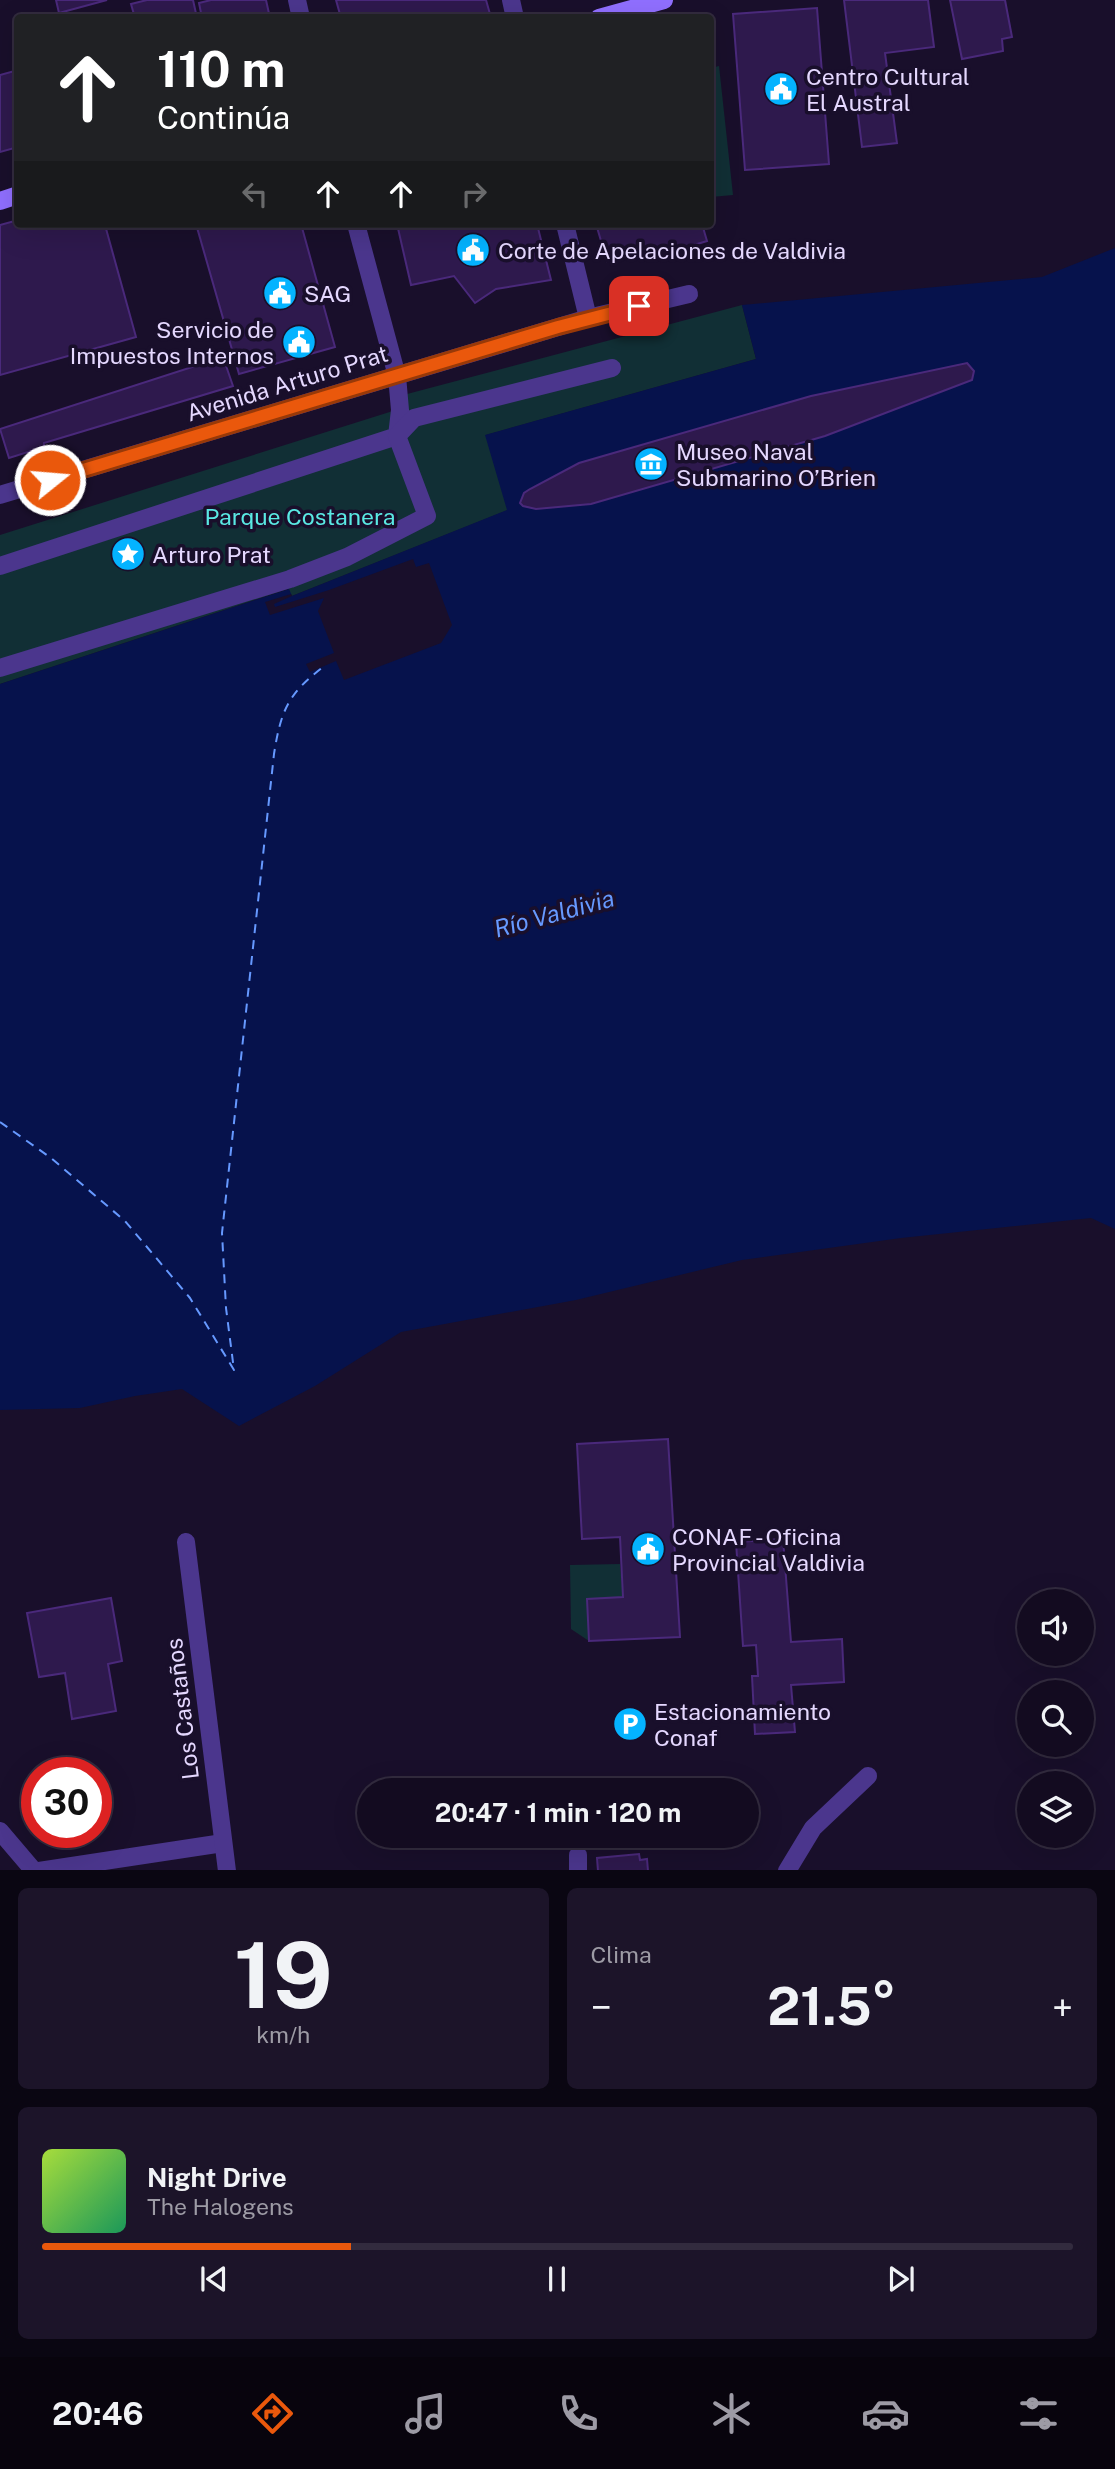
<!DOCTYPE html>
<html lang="es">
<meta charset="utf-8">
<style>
:root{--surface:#130b20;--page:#1c1429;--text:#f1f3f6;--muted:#9d9ba5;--line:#322b3e;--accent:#ea580c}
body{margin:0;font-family:"Public Sans",sans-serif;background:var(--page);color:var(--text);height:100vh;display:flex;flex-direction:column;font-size:26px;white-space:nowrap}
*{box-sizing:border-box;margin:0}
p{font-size:23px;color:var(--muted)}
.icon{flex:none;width:38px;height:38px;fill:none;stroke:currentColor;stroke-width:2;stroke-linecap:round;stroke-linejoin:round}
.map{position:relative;height:1870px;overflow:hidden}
.drawer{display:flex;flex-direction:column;gap:18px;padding:18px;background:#0a0612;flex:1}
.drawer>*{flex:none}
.hud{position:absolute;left:14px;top:14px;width:700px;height:214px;border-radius:7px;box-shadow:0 7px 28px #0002,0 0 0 2px var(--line);background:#202124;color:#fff;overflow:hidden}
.buttons{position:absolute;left:1017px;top:1589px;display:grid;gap:14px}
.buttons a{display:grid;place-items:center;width:77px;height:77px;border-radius:50%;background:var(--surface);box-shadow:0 7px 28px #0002,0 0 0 2px var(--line);font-size:35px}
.speed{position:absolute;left:21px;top:1757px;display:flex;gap:14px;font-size:35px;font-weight:700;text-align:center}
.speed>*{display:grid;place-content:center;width:91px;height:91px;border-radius:50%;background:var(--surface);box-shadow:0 7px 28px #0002,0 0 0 2px var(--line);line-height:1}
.speed .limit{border:10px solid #d22;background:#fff;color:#111}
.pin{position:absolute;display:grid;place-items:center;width:60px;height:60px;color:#fff;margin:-30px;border-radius:14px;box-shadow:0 4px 10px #0006}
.me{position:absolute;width:77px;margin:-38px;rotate:73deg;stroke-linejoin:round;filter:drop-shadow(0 0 5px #0008)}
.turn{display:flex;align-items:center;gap:24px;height:147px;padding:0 28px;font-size:32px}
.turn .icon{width:91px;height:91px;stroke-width:2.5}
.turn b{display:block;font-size:49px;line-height:60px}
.lanes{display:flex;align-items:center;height:66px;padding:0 28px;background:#0003;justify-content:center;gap:35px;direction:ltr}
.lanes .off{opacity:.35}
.big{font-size:52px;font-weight:700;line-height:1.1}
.drawer .widget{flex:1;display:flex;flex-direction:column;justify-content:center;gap:10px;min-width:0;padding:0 24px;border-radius:10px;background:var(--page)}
.drawer .dial{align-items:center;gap:0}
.dial b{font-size:91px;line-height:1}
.song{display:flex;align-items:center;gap:21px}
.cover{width:84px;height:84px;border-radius:10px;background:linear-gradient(135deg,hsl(80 70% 55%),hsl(150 70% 35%))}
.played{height:7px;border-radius:4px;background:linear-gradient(90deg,var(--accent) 30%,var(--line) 30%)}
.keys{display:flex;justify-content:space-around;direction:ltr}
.heat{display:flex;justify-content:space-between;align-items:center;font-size:38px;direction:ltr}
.drawer .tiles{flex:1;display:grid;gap:18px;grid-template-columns:1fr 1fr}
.widget:last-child{grid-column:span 2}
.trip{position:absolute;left:357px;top:1778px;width:402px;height:70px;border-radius:35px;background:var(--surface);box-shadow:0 7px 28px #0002,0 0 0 2px var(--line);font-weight:700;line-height:70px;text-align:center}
.tab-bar{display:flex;height:112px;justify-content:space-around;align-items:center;background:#08040d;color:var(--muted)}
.tab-bar .icon{width:49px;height:49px}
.tab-bar .current{color:var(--accent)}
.tab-bar b{font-size:32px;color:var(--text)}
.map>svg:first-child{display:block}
.green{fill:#112f35}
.water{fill:#06124c}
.pier{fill:#190f2b}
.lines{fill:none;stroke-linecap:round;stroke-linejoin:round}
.ferry{stroke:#69f;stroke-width:2;stroke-dasharray:9 7;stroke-linecap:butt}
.building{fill:#2e194d;stroke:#4a297b;stroke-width:2}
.service{stroke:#4b368d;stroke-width:18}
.pedestrian{stroke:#4b368d;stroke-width:18}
.minor{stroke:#4b368d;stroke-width:18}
.secondary{stroke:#906fff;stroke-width:18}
.route-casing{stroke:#983908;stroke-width:18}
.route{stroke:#ea580c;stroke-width:12}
.labels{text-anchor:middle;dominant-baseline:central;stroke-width:7;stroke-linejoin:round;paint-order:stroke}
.poi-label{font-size:23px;fill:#e5d8ff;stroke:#190f2b;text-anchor:start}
.street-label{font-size:23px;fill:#e5d8ff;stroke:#190f2b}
.park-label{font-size:23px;fill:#5ae9e3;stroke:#190f2b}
.water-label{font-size:24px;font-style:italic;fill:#69f;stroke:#190f2b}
</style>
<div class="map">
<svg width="1115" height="1871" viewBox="0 0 1115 1871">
<rect width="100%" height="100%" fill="#190f2b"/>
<g class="green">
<polygon points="719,66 733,195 711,197 711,68"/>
<polygon points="742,305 756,359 486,435 508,510 292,596 288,589 0,684 0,535 396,410 392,398"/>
<polygon points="620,1564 623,1597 587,1599 589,1641 571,1629 570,1565"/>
</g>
<polygon class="water" points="1115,248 1115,1229 1091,1218 901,1238 742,1260 576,1300 401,1332 315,1386 239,1426 182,1389 135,1396 80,1408 0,1410 0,684 289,589 292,596 507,510 485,435 756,359 742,305 1042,277"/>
<polygon class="pier" points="413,559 416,567 429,563 452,625 441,643 344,680 336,661 310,672 306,664 334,653 318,611 324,598 270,615 265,602 291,594 292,596 274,604 275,607 329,590"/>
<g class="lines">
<path class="ferry" d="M0,1122l51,36 74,63 65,77 44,72 -8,-62 -4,-75 52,-479c7,-44 14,-60 49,-87"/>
</g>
<g class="building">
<polygon points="56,0 107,0 59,13"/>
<polygon points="147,0 193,0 197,18 135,18 131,4"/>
<polygon points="211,0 266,0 270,18 202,18 199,3"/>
<polygon points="336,0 486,0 490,14 478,18 341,18"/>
<polygon points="844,0 928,0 934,47 885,53 897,143 862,147"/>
<polygon points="950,0 1005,0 1012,37 1002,39 1003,51 962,59"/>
<polygon points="817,8 829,164 745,170 733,14"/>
<polygon points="18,70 18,147 0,152 0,75"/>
<polygon points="18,220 18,224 109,224 105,225 136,337 0,375 0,225"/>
<polygon points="196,224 301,224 335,347 239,374"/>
<polygon points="397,224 537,224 551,280 496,289 475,303 454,276 411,285"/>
<polygon points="596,224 702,224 707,241 648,259 645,250 607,261"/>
<polygon points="223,357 233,386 44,443 44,447 9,458 0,429"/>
<polygon points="967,363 974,371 972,380 825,436 591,504 536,509 523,506 520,503 524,493 530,489 579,463 811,396"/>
<polygon points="668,1439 680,1637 589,1641 587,1599 623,1597 620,1537 582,1539 577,1444"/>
<polygon points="783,1539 791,1642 842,1639 844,1682 791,1685 795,1732 755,1734 752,1676 758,1676 756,1645 743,1646 736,1542"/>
<polygon points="111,1598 122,1661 108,1664 116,1711 72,1719 65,1673 39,1677 27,1613"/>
<polygon points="639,1854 640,1860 647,1859 648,1871 598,1871 597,1858"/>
</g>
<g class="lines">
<g class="service">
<polyline points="588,318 689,294"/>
<polyline points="0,1831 34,1871"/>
<polyline points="39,1871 223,1843"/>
</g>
<g class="pedestrian">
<polyline points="0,566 397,436 400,410 397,376"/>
<polyline points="0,668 290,579 347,557 427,516 397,436 414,418 612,368"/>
</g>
<g class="minor">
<polyline points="297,0 301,18"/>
<polyline points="511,0 515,18"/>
<polyline points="356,224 397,376"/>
<polyline points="0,495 588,318 565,224"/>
<polyline points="186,1542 227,1871"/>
<polyline points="578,1855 578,1871"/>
<polyline points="787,1871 813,1828 868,1776"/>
</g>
<g class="secondary">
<polyline points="599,18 664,0"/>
<polyline points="0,201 18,195"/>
</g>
</g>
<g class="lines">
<g class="route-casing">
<polyline id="route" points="50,480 558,327 639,306"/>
</g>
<use href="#route" class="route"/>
</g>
<defs>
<g id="civic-disc" transform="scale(1.75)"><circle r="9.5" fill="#04b3ff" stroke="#190f2b"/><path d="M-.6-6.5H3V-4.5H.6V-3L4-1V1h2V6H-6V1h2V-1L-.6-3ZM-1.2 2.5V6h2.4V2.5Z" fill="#fff"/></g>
<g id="museum-disc" transform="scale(1.75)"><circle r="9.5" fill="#04b3ff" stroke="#190f2b"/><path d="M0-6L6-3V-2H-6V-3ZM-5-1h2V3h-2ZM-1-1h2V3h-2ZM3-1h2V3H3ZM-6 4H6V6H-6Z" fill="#fff"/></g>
<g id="sight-disc" transform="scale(1.75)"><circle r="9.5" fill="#04b3ff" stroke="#190f2b"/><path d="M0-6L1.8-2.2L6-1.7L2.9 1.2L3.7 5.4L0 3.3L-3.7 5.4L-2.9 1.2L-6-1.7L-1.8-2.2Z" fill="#fff"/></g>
<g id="parking-disc" transform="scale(1.75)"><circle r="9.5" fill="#04b3ff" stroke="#190f2b"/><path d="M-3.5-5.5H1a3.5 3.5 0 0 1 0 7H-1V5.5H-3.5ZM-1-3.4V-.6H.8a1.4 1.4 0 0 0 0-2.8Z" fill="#fff"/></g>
</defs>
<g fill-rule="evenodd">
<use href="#civic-disc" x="781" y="89"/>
<use href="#civic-disc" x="473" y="250"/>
<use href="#civic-disc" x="280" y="293"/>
<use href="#civic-disc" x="299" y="342"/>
<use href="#museum-disc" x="651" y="464"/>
<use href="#sight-disc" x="128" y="554"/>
<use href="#civic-disc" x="648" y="1549"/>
<use href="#parking-disc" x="630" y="1724"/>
</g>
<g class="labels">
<g class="poi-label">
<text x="806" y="76">Centro Cultural<tspan x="806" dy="26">El Austral</tspan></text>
<text x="498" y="250">Corte de Apelaciones de Valdivia</text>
<text x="304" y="293">SAG</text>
<text x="274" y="329" text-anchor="end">Servicio de<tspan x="274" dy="26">Impuestos Internos</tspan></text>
<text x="676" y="451">Museo Naval<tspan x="676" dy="26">Submarino O’Brien</tspan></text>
<text x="152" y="554">Arturo Prat</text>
<text x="672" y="1536">CONAF - Oficina<tspan x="672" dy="26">Provincial Valdivia</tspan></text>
<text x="654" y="1711">Estacionamiento<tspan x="654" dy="26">Conaf</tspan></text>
</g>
<g class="street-label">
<text transform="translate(287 383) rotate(-17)">Avenida Arturo Prat</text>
<text transform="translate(182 1709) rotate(-97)">Los Castaños</text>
</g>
<g class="park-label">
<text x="300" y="516">Parque Costanera</text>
</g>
<g class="water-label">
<text transform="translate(554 913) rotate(-15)">Río Valdivia</text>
</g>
</g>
</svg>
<div class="buttons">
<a><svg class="icon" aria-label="sound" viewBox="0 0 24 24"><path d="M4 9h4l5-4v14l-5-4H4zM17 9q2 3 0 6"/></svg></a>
<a><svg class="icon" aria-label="search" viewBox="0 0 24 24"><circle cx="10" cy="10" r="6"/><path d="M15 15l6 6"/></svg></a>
<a><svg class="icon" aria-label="layers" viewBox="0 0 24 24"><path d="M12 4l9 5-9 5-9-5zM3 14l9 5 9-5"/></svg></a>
</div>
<div class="speed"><div class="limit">30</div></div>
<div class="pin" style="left:639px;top:306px;background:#d93025"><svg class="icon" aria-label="arrive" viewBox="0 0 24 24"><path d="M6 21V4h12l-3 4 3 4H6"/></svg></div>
<svg class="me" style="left:50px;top:480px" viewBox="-20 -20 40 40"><circle r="17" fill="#ea580c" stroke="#fff" stroke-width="3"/><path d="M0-11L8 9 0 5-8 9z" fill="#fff"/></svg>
<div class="trip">20:47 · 1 min · 120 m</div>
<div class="hud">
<div class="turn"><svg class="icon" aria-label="ahead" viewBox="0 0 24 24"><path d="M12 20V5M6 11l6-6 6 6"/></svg><div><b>110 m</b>Continúa</div></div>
<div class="lanes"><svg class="icon off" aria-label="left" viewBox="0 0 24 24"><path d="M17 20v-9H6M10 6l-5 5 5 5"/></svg><svg class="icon" aria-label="ahead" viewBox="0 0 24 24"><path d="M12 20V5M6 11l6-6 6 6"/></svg><svg class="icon" aria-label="ahead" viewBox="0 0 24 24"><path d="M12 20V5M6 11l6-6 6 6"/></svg><svg class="icon off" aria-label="right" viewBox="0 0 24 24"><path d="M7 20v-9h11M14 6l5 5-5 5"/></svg></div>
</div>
</div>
<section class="drawer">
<div class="tiles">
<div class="widget dial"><b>19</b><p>km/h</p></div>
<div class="widget"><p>Clima</p>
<div class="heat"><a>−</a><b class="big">21.5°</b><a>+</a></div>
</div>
<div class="widget">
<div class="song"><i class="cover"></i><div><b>Night Drive</b><p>The Halogens</p></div></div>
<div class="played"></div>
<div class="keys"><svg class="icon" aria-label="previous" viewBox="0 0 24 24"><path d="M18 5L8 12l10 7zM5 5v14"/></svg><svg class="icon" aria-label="pause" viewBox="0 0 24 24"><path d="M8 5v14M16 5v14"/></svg><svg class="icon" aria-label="next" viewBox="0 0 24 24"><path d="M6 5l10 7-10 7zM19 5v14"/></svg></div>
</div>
</div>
</section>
<nav class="tab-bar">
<b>20:46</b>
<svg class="icon current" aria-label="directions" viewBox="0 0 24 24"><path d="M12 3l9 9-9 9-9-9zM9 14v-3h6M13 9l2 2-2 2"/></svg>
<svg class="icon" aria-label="music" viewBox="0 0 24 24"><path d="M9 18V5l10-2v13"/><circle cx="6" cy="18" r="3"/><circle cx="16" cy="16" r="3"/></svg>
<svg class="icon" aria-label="phone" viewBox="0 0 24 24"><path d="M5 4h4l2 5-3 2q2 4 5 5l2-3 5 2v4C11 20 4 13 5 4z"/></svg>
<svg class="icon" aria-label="climate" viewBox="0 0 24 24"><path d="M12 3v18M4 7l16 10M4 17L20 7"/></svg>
<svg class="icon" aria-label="car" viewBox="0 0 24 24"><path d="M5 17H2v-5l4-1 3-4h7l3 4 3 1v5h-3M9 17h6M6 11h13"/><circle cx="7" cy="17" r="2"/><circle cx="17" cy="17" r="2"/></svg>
<svg class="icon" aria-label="filters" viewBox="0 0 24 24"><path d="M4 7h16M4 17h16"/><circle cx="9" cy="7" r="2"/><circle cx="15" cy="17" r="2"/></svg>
</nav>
